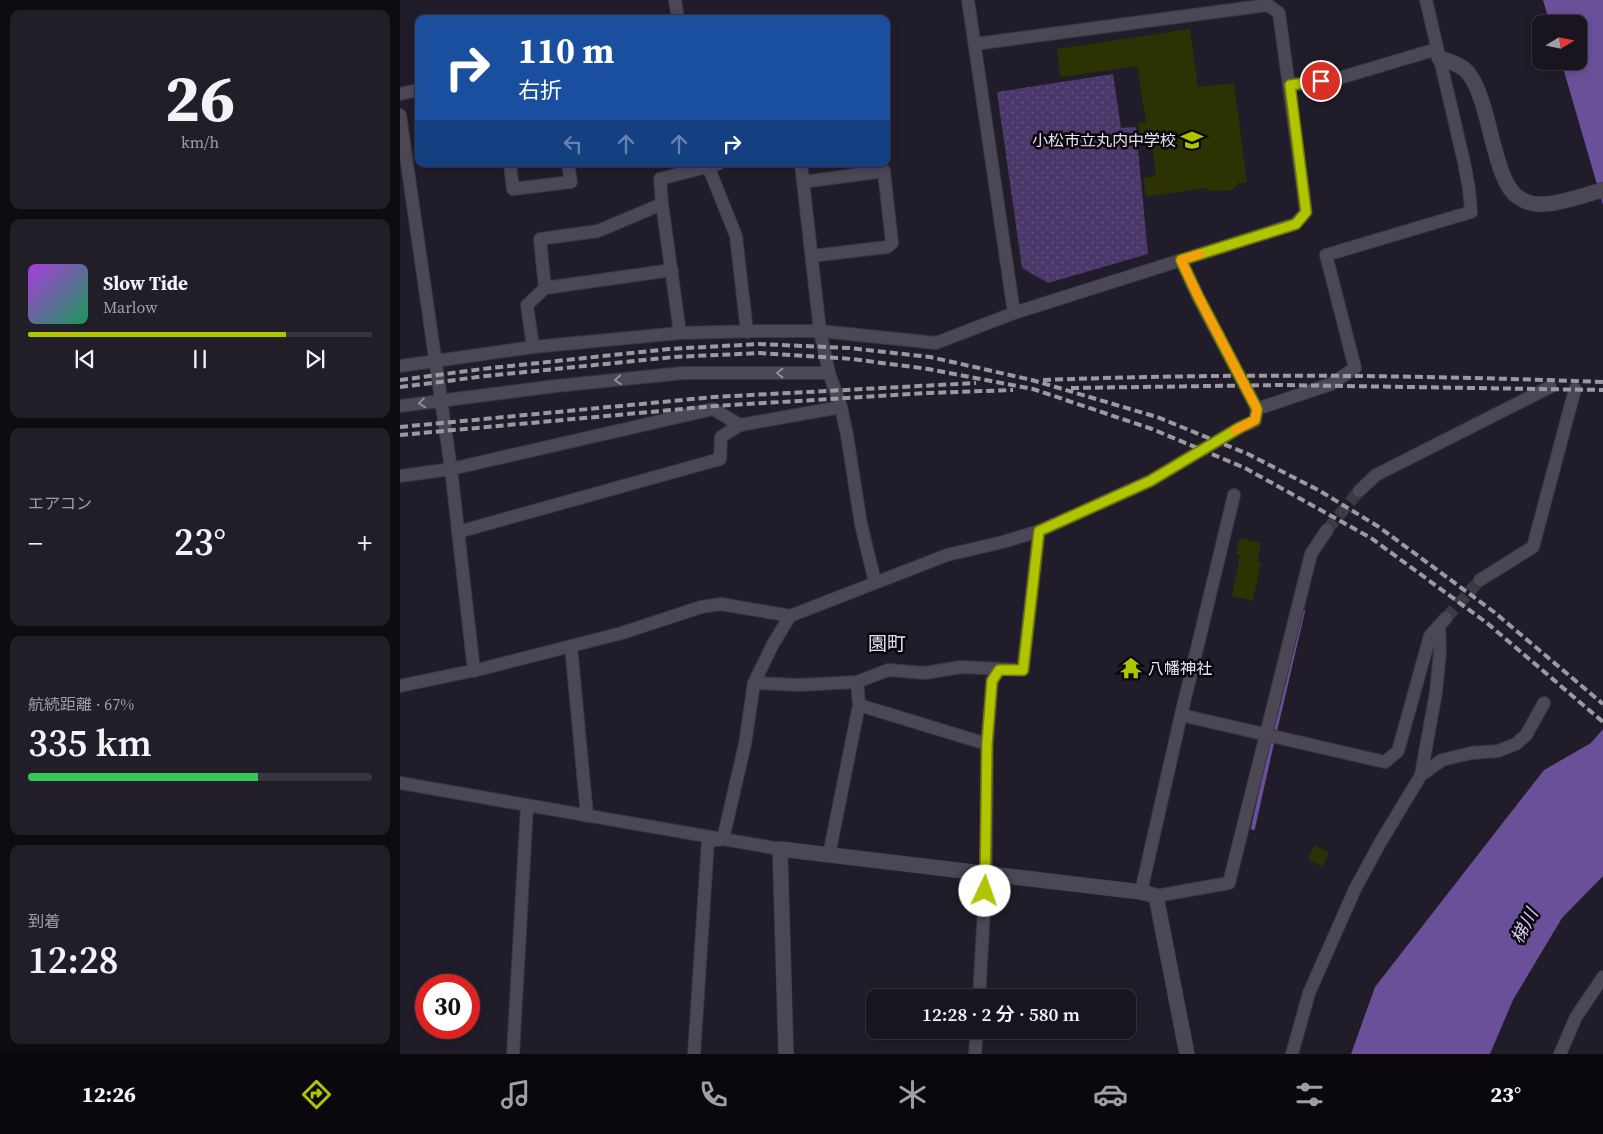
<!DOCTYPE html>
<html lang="ja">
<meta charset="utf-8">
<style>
:root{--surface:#18151f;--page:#211e28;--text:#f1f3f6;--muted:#9f9fa4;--line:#36343d;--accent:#b0c500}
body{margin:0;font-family:"Source Serif 4","Noto Sans JP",serif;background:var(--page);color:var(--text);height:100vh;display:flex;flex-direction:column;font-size:19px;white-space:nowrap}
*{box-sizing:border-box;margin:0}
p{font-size:16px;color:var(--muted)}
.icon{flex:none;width:28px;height:28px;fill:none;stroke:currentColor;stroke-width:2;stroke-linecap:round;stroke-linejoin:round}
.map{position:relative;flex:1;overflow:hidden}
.drawer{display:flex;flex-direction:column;gap:10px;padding:10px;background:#0d0c11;width:400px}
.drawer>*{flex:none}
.hud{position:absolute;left:15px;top:15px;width:475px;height:152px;border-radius:10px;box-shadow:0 2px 8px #0003,0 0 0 1px var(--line);background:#1a4fa0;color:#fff;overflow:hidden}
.needle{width:32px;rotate:80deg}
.controls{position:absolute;left:1132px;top:15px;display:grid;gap:10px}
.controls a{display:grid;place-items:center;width:55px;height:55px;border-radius:10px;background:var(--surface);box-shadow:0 2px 8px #0003,0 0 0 1px var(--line);font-size:25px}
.speed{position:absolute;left:15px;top:974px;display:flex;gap:10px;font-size:25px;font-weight:700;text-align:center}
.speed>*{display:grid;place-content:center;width:65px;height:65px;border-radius:50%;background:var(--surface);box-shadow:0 2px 8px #0003,0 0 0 1px var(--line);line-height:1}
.speed .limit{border:8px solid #d22;background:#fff;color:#111}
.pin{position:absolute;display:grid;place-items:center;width:42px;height:42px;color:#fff;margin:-21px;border:2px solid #fff;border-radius:50%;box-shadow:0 1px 5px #0007}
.me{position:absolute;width:55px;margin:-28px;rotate:3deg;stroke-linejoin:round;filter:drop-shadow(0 0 4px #0008)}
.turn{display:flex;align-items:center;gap:18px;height:105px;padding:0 20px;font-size:22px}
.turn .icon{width:65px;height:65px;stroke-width:2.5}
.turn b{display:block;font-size:35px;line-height:42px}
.lanes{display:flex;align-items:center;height:48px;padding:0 20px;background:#0003;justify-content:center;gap:25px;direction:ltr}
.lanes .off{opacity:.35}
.big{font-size:38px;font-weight:600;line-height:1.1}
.drawer .widget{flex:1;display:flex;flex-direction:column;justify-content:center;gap:8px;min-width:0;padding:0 18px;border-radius:10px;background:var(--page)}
.drawer .dial{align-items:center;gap:0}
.dial b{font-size:65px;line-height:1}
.song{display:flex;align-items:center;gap:15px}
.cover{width:60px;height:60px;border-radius:8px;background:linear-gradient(135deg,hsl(280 70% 55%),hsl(150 70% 35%))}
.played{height:5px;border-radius:2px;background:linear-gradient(90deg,var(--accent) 75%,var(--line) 75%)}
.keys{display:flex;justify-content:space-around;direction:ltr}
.heat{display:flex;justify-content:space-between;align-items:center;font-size:28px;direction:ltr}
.charge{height:8px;border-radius:4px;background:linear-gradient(90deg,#34c759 67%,var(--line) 0)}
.trip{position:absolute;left:466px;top:989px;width:270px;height:50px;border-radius:10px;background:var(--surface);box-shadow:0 2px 8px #0003,0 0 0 1px var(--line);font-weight:600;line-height:50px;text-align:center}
.tab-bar{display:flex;height:80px;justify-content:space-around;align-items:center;background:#0a080c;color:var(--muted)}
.tab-bar .icon{width:35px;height:35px}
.tab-bar .on{color:var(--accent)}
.tab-bar b{font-size:22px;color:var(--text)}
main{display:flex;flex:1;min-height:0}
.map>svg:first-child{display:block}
.grass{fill:url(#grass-dots)}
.water{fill:#695098}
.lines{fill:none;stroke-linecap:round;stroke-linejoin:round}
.stream{stroke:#695098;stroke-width:4}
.building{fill:#2c3202}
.street-tunnel{stroke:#3d3a46;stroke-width:12;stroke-dasharray:12 6;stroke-linecap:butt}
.street-casing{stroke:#3a3641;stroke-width:14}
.secondary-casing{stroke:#3a3641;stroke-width:16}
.street{stroke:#4b4755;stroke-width:12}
.secondary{stroke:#4b4755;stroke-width:15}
.rail{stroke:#9c99a4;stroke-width:4;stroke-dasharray:8 4;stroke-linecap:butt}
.oneway{stroke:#908d98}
.route-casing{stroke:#728000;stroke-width:12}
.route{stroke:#b0c500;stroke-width:9}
.slow{stroke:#f59e0b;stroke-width:9}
.labels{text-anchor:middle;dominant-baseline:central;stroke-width:5;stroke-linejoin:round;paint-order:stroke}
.poi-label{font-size:16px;fill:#e4e2eb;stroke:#09070d;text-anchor:end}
.water-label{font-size:18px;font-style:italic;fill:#d8ccf5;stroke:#09070d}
.quarter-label{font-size:19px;fill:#e4e2eb;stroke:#09070d}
</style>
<main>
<section class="drawer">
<div class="widget dial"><b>26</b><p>km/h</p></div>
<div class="widget">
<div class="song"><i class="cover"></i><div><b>Slow Tide</b><p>Marlow</p></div></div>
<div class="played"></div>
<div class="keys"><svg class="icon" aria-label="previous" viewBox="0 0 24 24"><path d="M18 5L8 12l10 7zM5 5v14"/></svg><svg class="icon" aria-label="pause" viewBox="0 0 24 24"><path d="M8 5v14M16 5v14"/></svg><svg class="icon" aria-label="next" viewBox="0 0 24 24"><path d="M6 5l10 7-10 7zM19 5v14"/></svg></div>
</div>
<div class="widget"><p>エアコン</p>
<div class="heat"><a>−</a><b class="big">23°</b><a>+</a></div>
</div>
<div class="widget"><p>航続距離 · 67%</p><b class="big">335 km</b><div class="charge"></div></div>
<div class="widget"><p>到着</p><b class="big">12:28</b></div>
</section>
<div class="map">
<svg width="1203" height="1054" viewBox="0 0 1203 1054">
<defs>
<pattern id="grass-dots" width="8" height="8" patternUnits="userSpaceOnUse" patternTransform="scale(1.25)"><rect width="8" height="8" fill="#493869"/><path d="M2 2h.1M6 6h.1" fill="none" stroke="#63547f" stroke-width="1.8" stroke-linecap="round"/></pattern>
</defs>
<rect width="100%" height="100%" fill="#201c29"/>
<polygon class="grass" points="713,74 721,128 736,127 748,254 648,283 622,268 597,92"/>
<g class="water">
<polygon points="1143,0 1203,0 1203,205 1161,61 1179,61 1179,24 1150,24"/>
<polygon points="1203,729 1203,876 1162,918 1113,1000 1090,1054 951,1054 975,987 1144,770 1191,743"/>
</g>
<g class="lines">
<g class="stream">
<polyline points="875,731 903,611"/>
<polyline points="853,828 872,743"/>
</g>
</g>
<g class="building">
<polygon points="790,29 798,87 834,83 847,183 839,183 832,190 810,191 804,188 746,197 743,178 756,176 752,143 741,145 738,123 746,122 737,66 660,77 657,49"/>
<polygon points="839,538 861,543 857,561 861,562 853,601 832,596 840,555 836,554"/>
<polygon points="915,845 929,853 922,867 908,859"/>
</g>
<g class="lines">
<g class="street-tunnel">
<polyline points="927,530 959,491"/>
<polyline points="1046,618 1080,580"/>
</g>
<g class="street-casing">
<g id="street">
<polyline points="275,0 278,19"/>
<polyline points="568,0 614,313"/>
<polyline points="890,85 936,79 1037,49"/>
<polyline points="0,94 19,90"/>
<polyline points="0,115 51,469 74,671"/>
<polyline points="110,164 113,189 171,182 168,164"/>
<polyline points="304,164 304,167 310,171 336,236 347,332"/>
<polyline points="318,164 260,179 262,204 198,231 140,239 145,288 127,305 133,347 280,333 357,331 420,331 536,343 614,313 895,224 906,212 879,13 868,5 575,44"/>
<polyline points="401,164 420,331 429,373 441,407 447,435 461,524 475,582"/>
<polyline points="403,182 484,171 492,243 487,247 412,256"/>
<polyline points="262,204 280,333"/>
<polyline points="145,288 272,270"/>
<polyline points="0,366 133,347"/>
<polyline points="0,406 156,386 283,373 429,373"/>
<polyline points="857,409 931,384 955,368 926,255 1071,212 1069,189 1064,162 1026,0"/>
<polyline points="0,476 51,469 313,409 340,425 441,407"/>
<polyline points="959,491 976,475 1150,387"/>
<polyline points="58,532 320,459 321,437 340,425"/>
<polyline points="1080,580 1133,547 1175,389"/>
<polyline points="171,646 187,816"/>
<polyline points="354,683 399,685 457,682 488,670 525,673 561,667 623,670 639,531"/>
<polyline points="0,686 81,669 222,633 301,607 321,604 390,616 547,555 603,542 639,531 750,481 839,428 855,421 857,409 798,297 781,260"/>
<polyline points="459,705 587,744 586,874 579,998"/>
<polyline points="781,715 985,762 998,751 1030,636 1046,618"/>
<polyline points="587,744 592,681 599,670"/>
<polyline points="1021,775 1036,692 1040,651 1039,626"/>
<polyline points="0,783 380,849"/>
<polyline points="429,855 459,705 457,682"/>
<polyline points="741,892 781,715 834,495"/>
<polyline points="756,896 829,883 911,554 927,530"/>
<polyline points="113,1054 127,806"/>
<polyline points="294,1054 308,841 323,839 345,744 354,683 373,644 390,616"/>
<polyline points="575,1054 577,1030"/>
<polyline points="892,1054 909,993 955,889 980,843 1021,775 1042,760 1071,753 1098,751 1116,744 1126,735 1144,703"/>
<polyline points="1160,1054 1176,1017 1203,977"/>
</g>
</g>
<g class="secondary-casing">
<g id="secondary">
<path d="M1039,58c10,3 24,7 30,16 22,29 24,107 49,123 7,5 17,8 26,7 16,0 43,-10 59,-14"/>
<polyline points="386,1054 380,849 741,892 756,896 787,1054"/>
</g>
</g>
<use href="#street" class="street"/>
<use href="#secondary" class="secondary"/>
<g class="rail">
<polyline points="0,380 82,369 269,349 359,344 449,348 530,357 632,380 757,417 848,454 920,491 979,527 1094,612 1203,704"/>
<path d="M643,380c187,-7 373,-5 560,2"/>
<polyline points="0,387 86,376 274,357 360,353 452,359 528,369 633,389 752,429 845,468 971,538 1087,623 1203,722"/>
<polyline points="671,388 882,385 1203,390"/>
<polyline points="0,427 314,397 576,383"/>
<polyline points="0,435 315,406 528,393 613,390"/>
</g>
</g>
<defs><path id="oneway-chevron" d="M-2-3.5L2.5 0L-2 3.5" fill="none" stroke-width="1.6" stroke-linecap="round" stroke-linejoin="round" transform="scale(1.25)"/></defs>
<g class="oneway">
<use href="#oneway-chevron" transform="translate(380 373) rotate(-180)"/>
<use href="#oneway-chevron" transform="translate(218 380) rotate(175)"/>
<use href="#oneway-chevron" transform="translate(22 403) rotate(173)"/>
</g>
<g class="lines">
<g class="route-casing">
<polyline id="route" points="585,891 587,744 592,681 599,670 623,670 639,531 750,481 839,428 855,420 857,409 798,296 781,260 896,224 906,212 890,85 921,81"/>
</g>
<use href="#route" class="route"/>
<polyline class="slow" points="800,254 781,260 798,296 857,409 855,420 835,430"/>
</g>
<defs>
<g id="school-bare" transform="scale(1.725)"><path d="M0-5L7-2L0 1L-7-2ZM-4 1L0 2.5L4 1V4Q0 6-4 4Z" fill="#b0c500" stroke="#09070d" stroke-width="2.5" paint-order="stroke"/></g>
<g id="temple-bare" transform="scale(1.725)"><path d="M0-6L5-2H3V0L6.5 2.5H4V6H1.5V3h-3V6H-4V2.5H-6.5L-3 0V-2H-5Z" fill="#b0c500" stroke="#09070d" stroke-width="2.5" paint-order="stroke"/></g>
</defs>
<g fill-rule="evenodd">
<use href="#school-bare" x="792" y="140"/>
<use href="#temple-bare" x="731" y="668"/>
</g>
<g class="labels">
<g class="poi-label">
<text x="776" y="140">小松市立丸内中学校</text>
<text x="748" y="668" text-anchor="start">八幡神社</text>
</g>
<g class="water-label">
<text transform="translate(1124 926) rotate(-62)">梯川</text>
</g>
<g class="quarter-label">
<text x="487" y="643">園町</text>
</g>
</g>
</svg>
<div class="controls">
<a><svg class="needle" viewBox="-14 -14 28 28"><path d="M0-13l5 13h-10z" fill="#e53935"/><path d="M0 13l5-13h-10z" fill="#9f9fa4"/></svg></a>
</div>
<div class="speed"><div class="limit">30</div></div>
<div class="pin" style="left:921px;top:81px;background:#d93025"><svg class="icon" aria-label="arrive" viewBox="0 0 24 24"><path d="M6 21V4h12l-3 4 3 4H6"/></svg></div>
<svg class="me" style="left:585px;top:891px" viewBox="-20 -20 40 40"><circle r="19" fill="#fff"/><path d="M0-13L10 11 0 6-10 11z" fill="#b0c500"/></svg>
<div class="trip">12:28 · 2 分 · 580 m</div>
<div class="hud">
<div class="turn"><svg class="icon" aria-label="right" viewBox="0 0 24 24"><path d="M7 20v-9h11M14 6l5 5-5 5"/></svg><div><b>110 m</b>右折</div></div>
<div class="lanes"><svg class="icon off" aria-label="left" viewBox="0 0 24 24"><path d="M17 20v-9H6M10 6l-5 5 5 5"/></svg><svg class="icon off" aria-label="ahead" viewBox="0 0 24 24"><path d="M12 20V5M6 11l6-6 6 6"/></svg><svg class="icon off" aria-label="ahead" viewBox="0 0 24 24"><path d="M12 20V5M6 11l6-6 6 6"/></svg><svg class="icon" aria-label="right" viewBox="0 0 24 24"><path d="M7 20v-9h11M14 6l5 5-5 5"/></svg></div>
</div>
</div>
</main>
<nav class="tab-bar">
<b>12:26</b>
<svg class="icon on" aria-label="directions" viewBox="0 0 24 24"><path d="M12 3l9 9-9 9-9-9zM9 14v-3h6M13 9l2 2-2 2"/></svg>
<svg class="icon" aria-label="music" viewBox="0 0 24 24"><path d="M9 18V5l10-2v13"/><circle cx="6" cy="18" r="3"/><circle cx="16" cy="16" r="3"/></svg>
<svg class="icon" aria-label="phone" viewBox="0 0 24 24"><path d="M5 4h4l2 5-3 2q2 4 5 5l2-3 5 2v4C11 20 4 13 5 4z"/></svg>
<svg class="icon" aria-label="climate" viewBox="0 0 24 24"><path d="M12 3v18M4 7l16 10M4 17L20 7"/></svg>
<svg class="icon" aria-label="car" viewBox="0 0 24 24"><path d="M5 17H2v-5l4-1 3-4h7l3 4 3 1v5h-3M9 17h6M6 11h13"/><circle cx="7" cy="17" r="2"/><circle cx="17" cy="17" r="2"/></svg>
<svg class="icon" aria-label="filters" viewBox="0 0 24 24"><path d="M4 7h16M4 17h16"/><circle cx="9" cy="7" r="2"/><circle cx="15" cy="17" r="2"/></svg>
<b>23°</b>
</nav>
